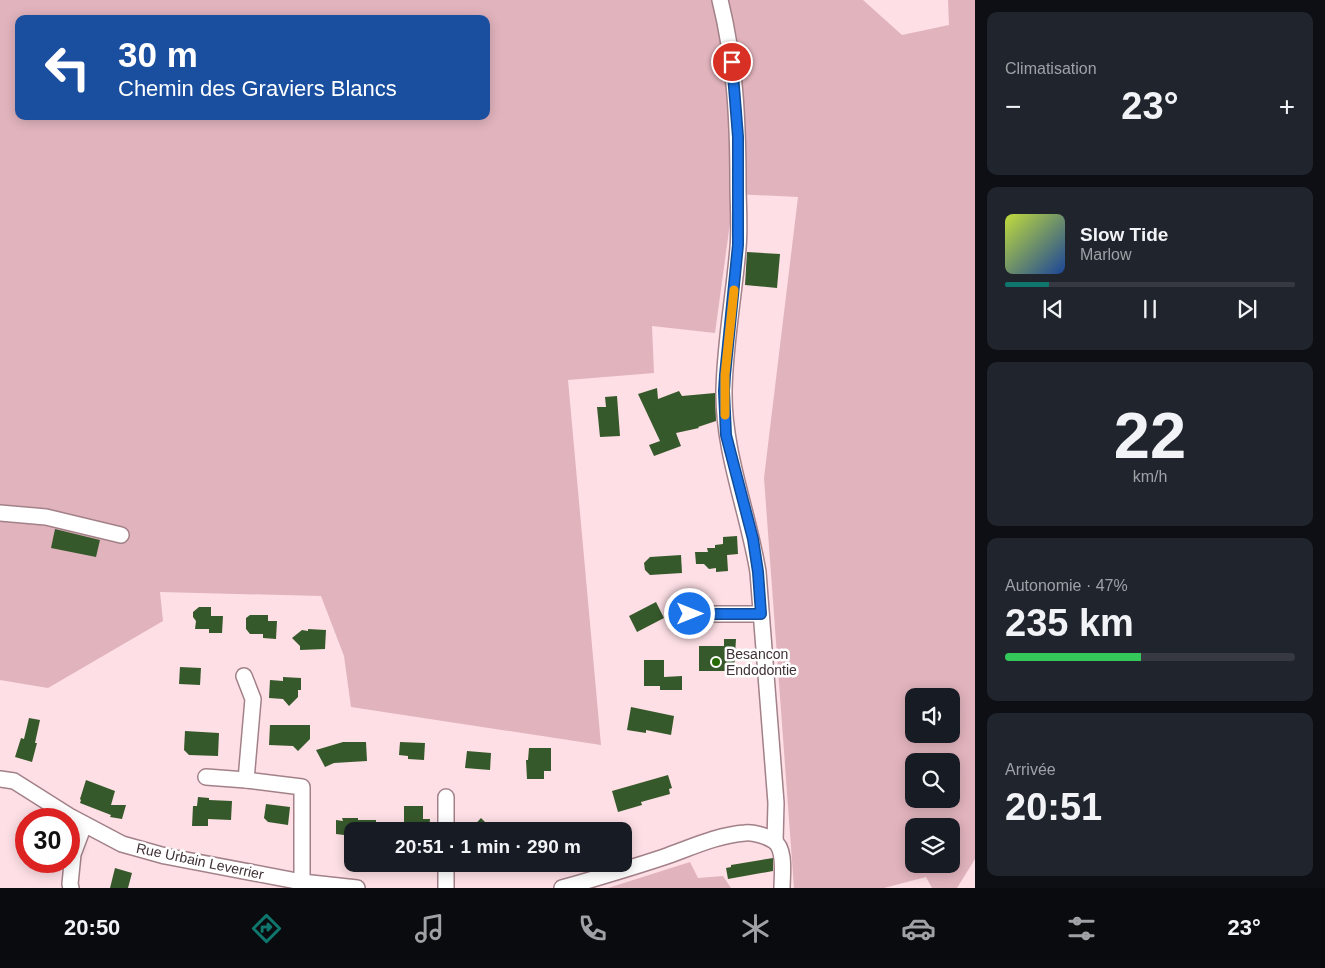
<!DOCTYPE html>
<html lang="fr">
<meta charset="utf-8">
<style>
:root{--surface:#171b24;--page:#20242c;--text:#f1f3f6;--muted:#9ea1a6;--line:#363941;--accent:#0f766e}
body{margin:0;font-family:Arial,sans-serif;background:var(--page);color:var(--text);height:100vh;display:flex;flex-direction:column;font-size:19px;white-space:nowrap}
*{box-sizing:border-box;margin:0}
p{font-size:16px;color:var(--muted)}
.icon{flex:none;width:28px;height:28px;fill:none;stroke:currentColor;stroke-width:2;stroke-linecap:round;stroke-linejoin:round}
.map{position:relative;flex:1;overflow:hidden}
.panel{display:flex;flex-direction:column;gap:12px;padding:12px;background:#0d0f14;width:350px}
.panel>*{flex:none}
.hud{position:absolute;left:15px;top:15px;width:475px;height:105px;border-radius:10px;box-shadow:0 2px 12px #0003;background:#1a4fa0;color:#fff;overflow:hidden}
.controls{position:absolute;left:905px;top:688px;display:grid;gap:10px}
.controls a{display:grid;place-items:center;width:55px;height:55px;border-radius:10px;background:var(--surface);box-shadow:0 2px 12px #0003;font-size:25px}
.speed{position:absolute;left:15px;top:808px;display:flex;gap:10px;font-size:25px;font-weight:700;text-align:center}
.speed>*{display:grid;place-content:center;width:65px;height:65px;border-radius:50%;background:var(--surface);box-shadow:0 2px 12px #0003;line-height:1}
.speed .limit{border:8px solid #d22;background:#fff;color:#111}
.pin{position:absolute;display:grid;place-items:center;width:42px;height:42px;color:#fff;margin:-21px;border:2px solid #fff;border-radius:50%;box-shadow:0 1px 5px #0007}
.me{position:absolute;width:55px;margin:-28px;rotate:90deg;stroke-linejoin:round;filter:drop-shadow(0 0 4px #0008)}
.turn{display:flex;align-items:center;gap:18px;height:105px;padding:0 20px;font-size:22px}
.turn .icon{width:65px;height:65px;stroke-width:2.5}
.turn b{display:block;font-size:35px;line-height:42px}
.big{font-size:38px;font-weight:700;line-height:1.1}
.panel .card{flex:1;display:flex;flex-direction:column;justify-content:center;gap:8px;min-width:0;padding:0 18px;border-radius:10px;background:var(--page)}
.panel .dial{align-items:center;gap:0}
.dial b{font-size:65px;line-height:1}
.song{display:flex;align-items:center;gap:15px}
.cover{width:60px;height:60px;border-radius:8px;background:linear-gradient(135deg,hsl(70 70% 55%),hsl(220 70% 35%))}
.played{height:5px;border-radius:2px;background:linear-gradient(90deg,var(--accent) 15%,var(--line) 15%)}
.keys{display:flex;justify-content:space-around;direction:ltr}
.heat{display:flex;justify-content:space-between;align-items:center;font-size:28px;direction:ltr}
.charge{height:8px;border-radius:4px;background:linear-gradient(90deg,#34c759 47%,var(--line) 0)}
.trip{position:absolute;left:344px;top:822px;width:288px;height:50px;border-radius:10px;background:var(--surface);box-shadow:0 2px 12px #0003;font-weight:700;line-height:50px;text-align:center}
.tabs{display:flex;height:80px;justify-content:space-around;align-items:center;background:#090b0e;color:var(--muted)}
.tabs .icon{width:35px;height:35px}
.tabs .active{color:var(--accent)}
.tabs b{font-size:22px;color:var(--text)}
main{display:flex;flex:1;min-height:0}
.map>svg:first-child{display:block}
.green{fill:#e1b3bd;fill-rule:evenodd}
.building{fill:#36592b}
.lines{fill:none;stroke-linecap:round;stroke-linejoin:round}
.street-casing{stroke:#a38189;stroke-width:18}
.street{stroke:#fff;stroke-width:15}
.route-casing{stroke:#114b97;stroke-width:12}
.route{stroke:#1a73e8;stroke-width:9}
.slow{stroke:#f59e0b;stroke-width:9}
.poi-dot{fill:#256a02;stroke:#fff;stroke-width:2}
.labels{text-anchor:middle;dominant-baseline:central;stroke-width:5;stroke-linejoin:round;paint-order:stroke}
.poi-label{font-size:14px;fill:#3f3034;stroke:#fff;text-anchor:start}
.street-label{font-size:14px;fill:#3f3034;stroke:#fff}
</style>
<main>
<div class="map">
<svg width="975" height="888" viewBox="0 0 975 888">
<rect width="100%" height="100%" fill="#fddfe5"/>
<g class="green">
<path d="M0,0h863l39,35 47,-10 -1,-25h27v859l-18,29h-25l-6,-11 -42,11h-90l-30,-410 34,-281 -64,-3 -19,139 -63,-7 2,47 -86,7 33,365 -250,-38 -7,-51 -23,-60 -161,-4 3,29 -115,67 -48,-8zM19,19h467v97h-467zM914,696h37v38h-37zM914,761h37v38h-37zM914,826h37v38h-37z"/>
<polygon points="690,862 698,878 723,876 731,888 608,888"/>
</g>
<g class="building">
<polygon points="747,252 780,254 777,288 745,285"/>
<polygon points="657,388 658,399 679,391 682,396 715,393 716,421 698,427 699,428 676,433 681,446 654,456 649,445 660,441 638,394"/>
<polygon points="617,396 620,436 600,437 597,407 606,407 605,397"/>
<polygon points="55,529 100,540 96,557 51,548"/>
<polygon points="737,536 738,554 727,555 728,571 716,572 716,568 709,569 704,564 696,564 695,552 708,552 707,548 715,548 715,545 723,544 723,537"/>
<polygon points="681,555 682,573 650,575 645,570 644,563 650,557"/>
<polygon points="656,602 664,618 637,632 629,616"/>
<polygon points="199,607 211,607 211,616 223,616 222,633 209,633 209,629 195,629 196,621 193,617 193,612"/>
<polygon points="250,615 268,615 268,621 277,621 276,639 263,638 263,634 250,634 246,629 246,618"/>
<polygon points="308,629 326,630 325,649 300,650 300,646 292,638 302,630 308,631"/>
<polygon points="724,639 736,639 734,671 699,671 699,646 724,646"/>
<polygon points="644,660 664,660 664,677 682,676 682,690 660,690 660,686 644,686"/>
<polygon points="180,667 201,668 200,685 179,684"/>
<polygon points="283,677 301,678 301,690 298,690 298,697 289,706 283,699 269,698 270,680 283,681"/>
<polygon points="631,707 674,716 671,735 646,730 646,733 627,730"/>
<polygon points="29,718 40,720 35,743 37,743 32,762 15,757 21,738 24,739"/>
<polygon points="270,725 310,725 310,739 298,751 293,746 269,745"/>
<polygon points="185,731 219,733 218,756 189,755 184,750"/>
<polygon points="343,742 366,742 367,761 334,763 325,767 316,750"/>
<polygon points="400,742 425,743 424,760 408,759 408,756 399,755"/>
<polygon points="529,748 551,748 551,771 544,771 544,779 527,779 526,760 528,760"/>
<polygon points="467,751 491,753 490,770 465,768"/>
<polygon points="668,775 672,788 669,789 670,794 641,802 642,805 618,812 612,791"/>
<polygon points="86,780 115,791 111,805 126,805 122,819 110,817 111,815 80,803 81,800 80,799"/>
<polygon points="198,797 209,798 209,800 232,801 231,820 208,819 208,826 192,826 193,806 197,806"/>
<polygon points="266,804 290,807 288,825 268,822 264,818"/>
<polygon points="404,806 423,806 423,819 430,819 429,831 404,831"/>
<polygon points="342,818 358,818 358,820 376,820 376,831 352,831 352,836 336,834 336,820 343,821"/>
<polygon points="481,818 494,831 469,831"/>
<polygon points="773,858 773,871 728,879 726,868 731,867 731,865"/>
<polygon points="115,868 132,873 128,888 110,888"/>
</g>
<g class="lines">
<g class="street-casing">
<g id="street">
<path d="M720,0c15,60 18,121 18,184 0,21 2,43 0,64 -4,47 -13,95 -14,142 -1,62 24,121 34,182l18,231 -1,38"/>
<polyline points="0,513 46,517 121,535"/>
<polyline points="690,614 761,614"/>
<polyline points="244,676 253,699 246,780"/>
<polyline points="206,777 246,780 302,787 302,882"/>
<polyline points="0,779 14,781 71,817 122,844 165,856 302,882 357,888"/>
<polyline points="446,831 446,797"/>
<polyline points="71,888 70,884 73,854 84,825"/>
<polyline points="446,888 446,864"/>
<path d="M562,888c35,-10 69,-20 102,-31 26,-9 53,-22 81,-24 8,-1 22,3 29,8 12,8 8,34 8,47"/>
</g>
</g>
<use href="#street" class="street"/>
</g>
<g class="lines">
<g class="route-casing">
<polyline id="route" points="690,614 761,614 758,572 753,539 726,435 724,391 725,375 738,245 738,137 732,62"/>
</g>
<use href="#route" class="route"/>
<polyline class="slow" points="725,415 725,375 734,290"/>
</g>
<circle class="poi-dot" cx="716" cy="662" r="5"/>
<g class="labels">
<g class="poi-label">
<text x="726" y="654">Besancon<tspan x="726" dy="16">Endodontie</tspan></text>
</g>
<g class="street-label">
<text transform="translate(200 861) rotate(12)">Rue Urbain Leverrier</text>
</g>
</g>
</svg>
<div class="controls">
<a><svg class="icon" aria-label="sound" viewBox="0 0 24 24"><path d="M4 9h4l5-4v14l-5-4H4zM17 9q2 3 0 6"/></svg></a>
<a><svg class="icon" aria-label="search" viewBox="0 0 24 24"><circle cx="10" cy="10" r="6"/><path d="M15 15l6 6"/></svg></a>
<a><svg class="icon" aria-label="layers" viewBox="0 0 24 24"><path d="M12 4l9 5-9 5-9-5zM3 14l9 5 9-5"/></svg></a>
</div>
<div class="speed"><div class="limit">30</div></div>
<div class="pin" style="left:732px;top:62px;background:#d93025"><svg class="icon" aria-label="arrive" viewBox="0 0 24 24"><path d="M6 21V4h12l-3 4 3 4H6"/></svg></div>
<svg class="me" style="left:690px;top:614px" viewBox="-20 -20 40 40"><circle r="17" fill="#1a73e8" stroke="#fff" stroke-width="3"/><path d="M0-11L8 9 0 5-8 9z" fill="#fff"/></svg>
<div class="trip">20:51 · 1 min · 290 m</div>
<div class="hud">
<div class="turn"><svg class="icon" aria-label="left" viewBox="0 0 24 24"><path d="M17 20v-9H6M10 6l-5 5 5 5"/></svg><div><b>30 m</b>Chemin des Graviers Blancs</div></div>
</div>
</div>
<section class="panel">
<div class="card"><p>Climatisation</p>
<div class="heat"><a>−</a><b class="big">23°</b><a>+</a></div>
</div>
<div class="card">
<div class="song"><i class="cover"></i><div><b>Slow Tide</b><p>Marlow</p></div></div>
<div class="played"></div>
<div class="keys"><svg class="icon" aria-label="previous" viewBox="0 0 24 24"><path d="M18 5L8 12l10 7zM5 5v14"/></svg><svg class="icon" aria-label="pause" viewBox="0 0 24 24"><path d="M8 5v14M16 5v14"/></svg><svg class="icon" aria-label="next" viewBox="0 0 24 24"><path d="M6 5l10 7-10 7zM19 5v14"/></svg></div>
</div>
<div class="card dial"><b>22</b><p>km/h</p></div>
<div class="card"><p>Autonomie · 47%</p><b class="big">235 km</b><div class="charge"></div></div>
<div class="card"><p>Arrivée</p><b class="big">20:51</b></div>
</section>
</main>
<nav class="tabs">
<b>20:50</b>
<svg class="icon active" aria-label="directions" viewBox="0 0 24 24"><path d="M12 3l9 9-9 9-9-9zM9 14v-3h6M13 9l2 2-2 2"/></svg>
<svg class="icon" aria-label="music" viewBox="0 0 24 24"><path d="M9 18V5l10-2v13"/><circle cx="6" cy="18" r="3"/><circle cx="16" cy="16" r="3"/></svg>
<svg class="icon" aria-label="phone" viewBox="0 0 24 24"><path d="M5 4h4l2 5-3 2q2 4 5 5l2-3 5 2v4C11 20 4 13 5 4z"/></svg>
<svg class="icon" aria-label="climate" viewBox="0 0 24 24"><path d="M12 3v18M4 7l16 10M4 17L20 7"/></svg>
<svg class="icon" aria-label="car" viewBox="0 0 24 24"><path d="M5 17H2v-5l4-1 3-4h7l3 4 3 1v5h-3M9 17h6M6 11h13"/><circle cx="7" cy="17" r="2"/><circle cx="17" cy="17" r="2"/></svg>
<svg class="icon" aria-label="filters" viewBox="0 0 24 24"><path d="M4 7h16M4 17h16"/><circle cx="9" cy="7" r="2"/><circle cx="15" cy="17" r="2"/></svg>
<b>23°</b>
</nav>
